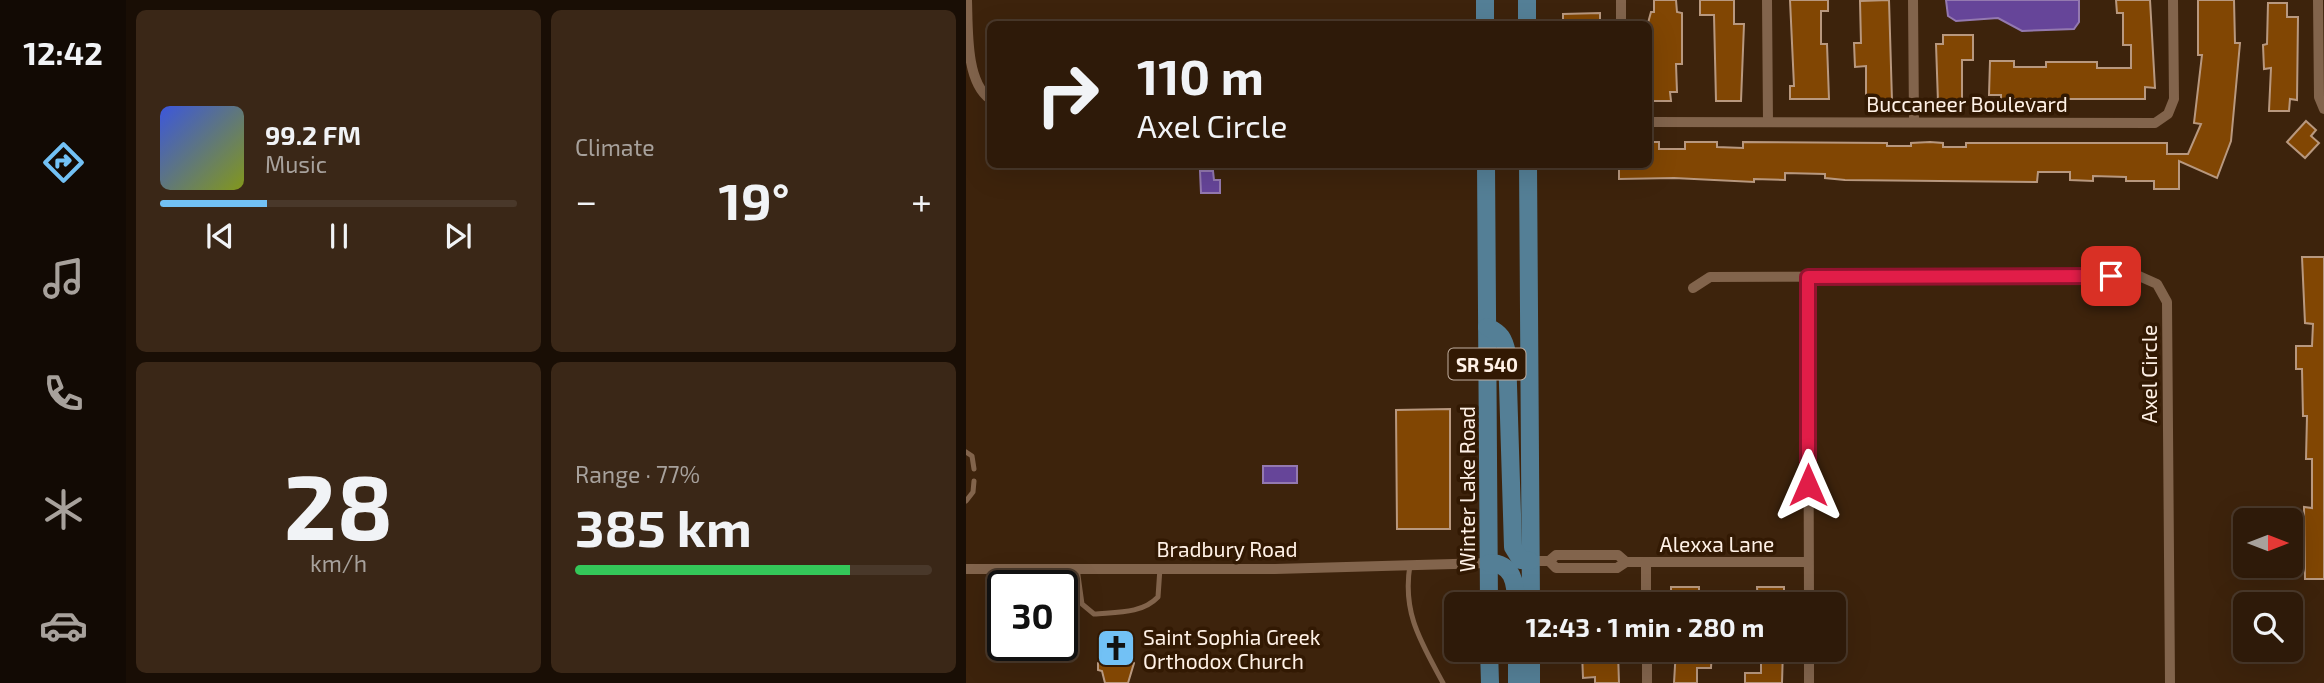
<!DOCTYPE html>
<meta charset="utf-8">
<style>
:root{--surface:#2e1a09;--page:#3a2717;--text:#f1f3f6;--muted:#a7a19c;--line:#49382a;--accent:#72c1f5}
body{margin:0;font-family:"Exo 2",sans-serif;background:var(--page);color:var(--text);height:100vh;display:flex;flex-direction:column;font-size:26px;white-space:nowrap}
*{box-sizing:border-box;margin:0}
p{font-size:23px;color:var(--muted)}
.icon{flex:none;width:38px;height:38px;fill:none;stroke:currentColor;stroke-width:2;stroke-linecap:round;stroke-linejoin:round}
.map{position:relative;flex:1;overflow:hidden}
.side{display:flex;flex-direction:column;gap:10px;padding:10px;background:#190e05;width:840px}
.side>*{flex:none}
.banner{position:absolute;left:21px;top:21px;width:665px;height:147px;border-radius:10px;box-shadow:0 7px 28px #0002,0 0 0 2px var(--line);background:#2e1a09;color:var(--text);overflow:hidden}
.needle{width:46px;rotate:90deg}
.controls{position:absolute;left:1267px;top:508px;display:grid;gap:14px}
.controls a{display:grid;place-items:center;width:70px;height:70px;border-radius:10px;background:var(--surface);box-shadow:0 7px 28px #0002,0 0 0 2px var(--line);font-size:35px}
.speed{position:absolute;left:21px;top:570px;display:flex;gap:14px;font-size:35px;font-weight:700;text-align:center}
.speed>*{display:grid;place-content:center;width:91px;height:91px;border-radius:50%;background:var(--surface);box-shadow:0 7px 28px #0002,0 0 0 2px var(--line);line-height:1}
.speed .limit{border:4px solid #111;border-radius:10px;background:#fff;color:#111}
.pin{position:absolute;display:grid;place-items:center;width:60px;height:60px;color:#fff;margin:-30px;border-radius:14px;box-shadow:0 4px 10px #0006}
.me{position:absolute;width:77px;margin:-38px;rotate:0deg;stroke-linejoin:round;filter:drop-shadow(0 0 5px #0008)}
.turn{display:flex;align-items:center;gap:24px;height:147px;padding:0 35px;font-size:32px}
.turn .icon{width:91px;height:91px;stroke-width:2.5}
.turn b{display:block;font-size:49px;line-height:60px}
.big{font-size:52px;font-weight:700;line-height:1.1}
.side .tile{flex:1;display:flex;flex-direction:column;justify-content:center;gap:10px;min-width:0;padding:0 24px;border-radius:10px;background:var(--page)}
.side .dial{align-items:center;gap:0}
.dial b{font-size:91px;line-height:1}
.song{display:flex;align-items:center;gap:21px}
.cover{width:84px;height:84px;border-radius:10px;background:linear-gradient(135deg,hsl(230 70% 55%),hsl(70 70% 35%))}
.played{height:7px;border-radius:4px;background:linear-gradient(90deg,var(--accent) 30%,var(--line) 30%)}
.keys{display:flex;justify-content:space-around;direction:ltr}
.heat{display:flex;justify-content:space-between;align-items:center;font-size:38px;direction:ltr}
.charge{height:10px;border-radius:5px;background:linear-gradient(90deg,#34c759 77%,var(--line) 0)}
.side .tiles{flex:1;display:grid;gap:10px;grid-template-columns:repeat(2,1fr)}
.trip{position:absolute;left:478px;top:592px;width:402px;height:70px;border-radius:10px;background:var(--surface);box-shadow:0 7px 28px #0002,0 0 0 2px var(--line);font-weight:700;line-height:70px;text-align:center}
main{display:flex;flex:1;min-height:0}
.tab-bar{display:flex;flex-direction:column;width:126px;justify-content:space-around;align-items:center;background:#120a04;color:var(--muted)}
.tab-bar .icon{width:49px;height:49px}
.tab-bar .selected{color:var(--accent)}
.tab-bar b{font-size:32px;color:var(--text)}
.map>svg:first-child{display:block}
.water{fill:#664599;stroke:#9479b0;stroke-width:2}
.building{fill:#814603;stroke:#b8987f;stroke-width:2}
.lines{fill:none;stroke-linecap:round;stroke-linejoin:round}
.service{stroke:#82644c;stroke-width:5}
.minor{stroke:#82644c;stroke-width:10}
.primary{stroke:#547f96;stroke-width:18}
.route-casing{stroke:#92132f;stroke-width:18}
.route{stroke:#e11d48;stroke-width:12}
.labels{text-anchor:middle;dominant-baseline:central;stroke-width:7;stroke-linejoin:round;paint-order:stroke}
.shield{fill:#321903;stroke:#c2b0a2;stroke-width:2}
.shield-label{font-size:19px;font-weight:bold;fill:#fff1e6}
.street-label{font-size:21px;fill:#fff1e6;stroke:#321903}
.poi-label{font-size:21px;fill:#fff1e6;stroke:#321903;text-anchor:start}
</style>
<main>
<nav class="tab-bar">
<b>12:42</b>
<svg class="icon selected" aria-label="directions" viewBox="0 0 24 24"><path d="M12 3l9 9-9 9-9-9zM9 14v-3h6M13 9l2 2-2 2"/></svg>
<svg class="icon" aria-label="music" viewBox="0 0 24 24"><path d="M9 18V5l10-2v13"/><circle cx="6" cy="18" r="3"/><circle cx="16" cy="16" r="3"/></svg>
<svg class="icon" aria-label="phone" viewBox="0 0 24 24"><path d="M5 4h4l2 5-3 2q2 4 5 5l2-3 5 2v4C11 20 4 13 5 4z"/></svg>
<svg class="icon" aria-label="climate" viewBox="0 0 24 24"><path d="M12 3v18M4 7l16 10M4 17L20 7"/></svg>
<svg class="icon" aria-label="car" viewBox="0 0 24 24"><path d="M5 17H2v-5l4-1 3-4h7l3 4 3 1v5h-3M9 17h6M6 11h13"/><circle cx="7" cy="17" r="2"/><circle cx="17" cy="17" r="2"/></svg>
</nav>
<section class="side">
<div class="tiles">
<div class="tile">
<div class="song"><i class="cover"></i><div><b>99.2 FM</b><p>Music</p></div></div>
<div class="played"></div>
<div class="keys"><svg class="icon" aria-label="previous" viewBox="0 0 24 24"><path d="M18 5L8 12l10 7zM5 5v14"/></svg><svg class="icon" aria-label="pause" viewBox="0 0 24 24"><path d="M8 5v14M16 5v14"/></svg><svg class="icon" aria-label="next" viewBox="0 0 24 24"><path d="M6 5l10 7-10 7zM19 5v14"/></svg></div>
</div>
<div class="tile"><p>Climate</p>
<div class="heat"><a>−</a><b class="big">19°</b><a>+</a></div>
</div>
<div class="tile dial"><b>28</b><p>km/h</p></div>
<div class="tile"><p>Range · 77%</p><b class="big">385 km</b><div class="charge"></div></div>
</div>
</section>
<div class="map">
<svg width="1358" height="683" viewBox="0 0 1358 683">
<rect width="100%" height="100%" fill="#3d230c"/>
<g class="water">
<polygon points="980,0 1113,0 1113,22 1108,29 1056,31 1032,18 990,21 982,16"/>
<polygon points="234,171 247,171 248,180 254,180 254,193 235,193"/>
<rect x="297" y="466" width="34" height="17"/>
</g>
<g class="building">
<polygon points="688,0 710,0 711,12 716,13 716,64 710,64 711,92 704,92 705,101 682,101 682,23 685,12 688,12"/>
<polygon points="734,0 768,0 768,24 778,24 775,101 750,101 748,15 734,15"/>
<polygon points="824,0 862,0 862,11 855,11 855,44 861,44 863,99 824,99 824,86 828,86"/>
<polygon points="923,0 926,101 900,101 900,66 889,67 888,43 895,43 894,1"/>
<polygon points="1150,0 1184,0 1189,88 1179,87 1179,99 1035,99 1035,95 1023,95 1024,61 1048,61 1048,67 1080,67 1080,62 1131,62 1131,68 1165,68 1165,45 1157,45 1157,13 1151,13"/>
<polygon points="1232,0 1268,0 1269,43 1274,43 1265,141 1251,178 1213,161 1213,189 1188,189 1188,181 1160,181 1160,177 1127,176 1127,181 1104,180 1104,172 1072,172 1071,182 879,180 859,178 859,174 819,173 819,180 788,179 788,182 708,178 653,179 653,164 682,164 682,142 693,142 693,149 719,149 719,142 751,142 751,147 777,148 777,142 921,143 921,146 945,146 945,143 964,142 977,143 977,147 1000,147 1000,143 1201,143 1201,154 1222,154 1235,124 1228,123 1236,55 1232,55"/>
<polygon points="1302,3 1321,3 1321,17 1332,17 1331,100 1324,99 1323,111 1303,111 1305,68 1298,69 1297,45 1301,44"/>
<polygon points="634,13 634,24 597,24 597,14"/>
<polygon points="977,35 1007,35 1007,60 996,60 996,101 972,102 970,44 977,44"/>
<polygon points="1340,121 1350,130 1345,136 1353,143 1339,158 1321,142"/>
<polygon points="1336,257 1358,257 1358,579 1339,579 1338,507 1346,508 1346,459 1340,459 1341,416 1337,416 1336,369 1330,369 1330,346 1346,346 1347,324 1339,323"/>
<polygon points="484,409 484,529 431,529 430,410"/>
<polygon points="705,587 733,587 733,604 705,602"/>
<polygon points="791,587 818,587 818,604 792,604"/>
<polygon points="145,632 154,632 157,637 162,637 162,658 168,663 162,683 139,683 136,671 132,670 132,663 139,659 139,637 144,637"/>
<polygon points="710,649 746,649 745,668 731,668 731,683 708,683"/>
<polygon points="795,649 817,649 816,683 779,683 779,673 795,673"/>
<polygon points="652,652 653,683 629,683 629,677 617,678 616,653"/>
</g>
<g class="lines">
<g class="service">
<polyline points="0,452 6,456 8,469"/>
<polyline points="0,501 7,492 8,481"/>
<path d="M444,565c-8,48 11,77 33,118"/>
<path d="M111,568l5,36 12,10c22,-2 48,0 64,-17l2,-29"/>
</g>
<g class="minor">
<path d="M1,0c1,32 -1,82 23,99"/>
<polyline points="655,0 655,24"/>
<polyline points="801,0 802,122"/>
<polyline points="947,0 948,122"/>
<polyline points="1352,0 1353,97 1358,109"/>
<polyline points="682,122 1189,123 1202,114 1208,99 1207,0"/>
<polyline points="842,277 843,604"/>
<polyline points="727,288 744,277 1173,276 1191,284 1201,302 1204,683"/>
<polyline points="564,561 583,561 590,555 652,555 660,562"/>
<polyline points="583,561 590,568 651,568 660,562 842,562"/>
<polyline points="680,562 680,604"/>
<polyline points="0,569 309,569 523,563"/>
<polyline points="681,649 681,683"/>
<polyline points="843,649 843,683"/>
</g>
<g class="primary">
<polyline points="519,0 519,24"/>
<polyline points="561,0 561,24"/>
<polyline points="520,164 523,604"/>
<polyline points="562,164 565,604"/>
<path d="M521,327c14,6 17,12 20,26l6,194 8,13 9,1"/>
<path d="M523,563c24,0 27,20 27,41"/>
<polyline points="523,649 524,683"/>
<polyline points="551,649 551,683"/>
<polyline points="565,649 565,683"/>
</g>
</g>
<g class="lines">
<g class="route-casing">
<polyline id="route" points="842,485 842,277 1145,276"/>
</g>
<use href="#route" class="route"/>
</g>
<defs>
<g id="church-square" transform="scale(2.0125)"><rect x="-9" y="-9" width="18" height="18" rx="4" fill="#72c1f5" stroke="#321903"/><path d="M-1.2-6h2.4v3.5h3.3v2.4h-3.3V6h-2.4V-.1h-3.3v-2.4h3.3Z" fill="#111"/></g>
</defs>
<g fill-rule="evenodd">
<use href="#church-square" x="150" y="648"/>
</g>
<g class="labels">
<rect class="shield" x="482.5" y="348.5" width="77" height="31" rx="5"/>
<g class="shield-label">
<text x="521" y="364">SR 540</text>
</g>
<g class="street-label">
<text x="1001" y="103">Buccaneer Boulevard</text>
<text transform="translate(1182 374) rotate(-90)">Axel Circle</text>
<text transform="translate(500 489) rotate(-90)">Winter Lake Road</text>
<text x="751" y="543">Alexxa Lane</text>
<text x="261" y="548">Bradbury Road</text>
</g>
<g class="poi-label">
<text x="177" y="636">Saint Sophia Greek<tspan x="177" dy="24">Orthodox Church</tspan></text>
</g>
</g>
</svg>
<div class="controls">
<a><svg class="needle" viewBox="-14 -14 28 28"><path d="M0-13l5 13h-10z" fill="#e53935"/><path d="M0 13l5-13h-10z" fill="#a7a19c"/></svg></a>
<a><svg class="icon" aria-label="search" viewBox="0 0 24 24"><circle cx="10" cy="10" r="6"/><path d="M15 15l6 6"/></svg></a>
</div>
<div class="speed"><div class="limit">30</div></div>
<div class="pin" style="left:1145px;top:276px;background:#d93025"><svg class="icon" aria-label="arrive" viewBox="0 0 24 24"><path d="M6 21V4h12l-3 4 3 4H6"/></svg></div>
<svg class="me" style="left:842px;top:485px" viewBox="-20 -20 40 40"><path d="M0-17L14 15 0 8-14 15z" fill="#e11d48" stroke="#fff" stroke-width="4"/></svg>
<div class="trip">12:43 · 1 min · 280 m</div>
<div class="banner">
<div class="turn"><svg class="icon" aria-label="right" viewBox="0 0 24 24"><path d="M7 20v-9h11M14 6l5 5-5 5"/></svg><div><b>110 m</b>Axel Circle</div></div>
</div>
</div>
</main>
